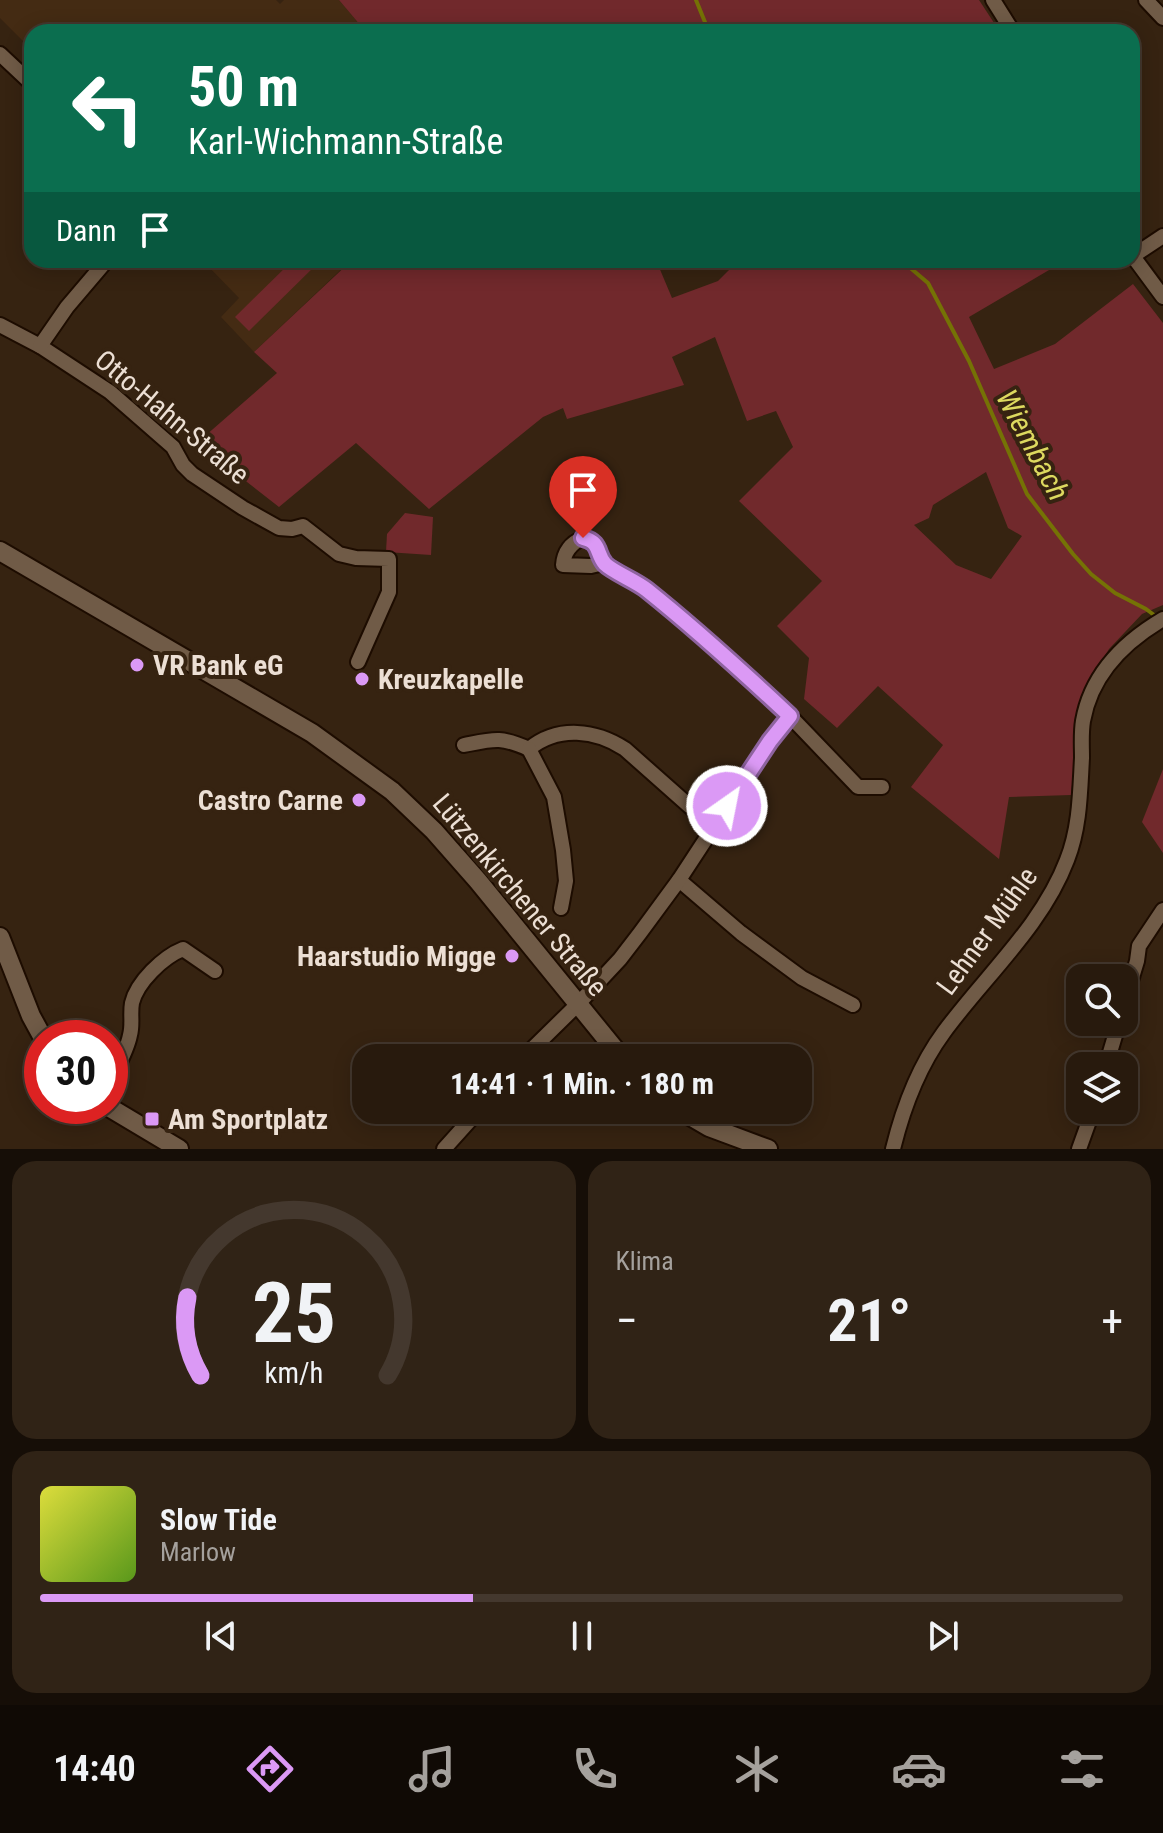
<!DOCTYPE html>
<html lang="de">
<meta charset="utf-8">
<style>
:root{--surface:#281a0d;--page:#302316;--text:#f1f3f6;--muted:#a5a19d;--line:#44382e;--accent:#db99f5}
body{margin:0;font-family:"Roboto Condensed",sans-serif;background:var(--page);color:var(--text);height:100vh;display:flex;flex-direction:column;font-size:30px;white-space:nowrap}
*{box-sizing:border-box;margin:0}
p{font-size:26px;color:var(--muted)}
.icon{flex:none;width:44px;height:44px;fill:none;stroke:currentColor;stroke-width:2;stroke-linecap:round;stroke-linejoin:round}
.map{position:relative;height:1149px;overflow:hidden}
.details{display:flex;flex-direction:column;gap:12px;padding:12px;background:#160e07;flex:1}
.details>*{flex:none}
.banner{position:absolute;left:24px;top:24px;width:1116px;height:244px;border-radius:24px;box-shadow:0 4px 20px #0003,0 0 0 2px var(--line);background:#0b6e4f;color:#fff;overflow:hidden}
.tools{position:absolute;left:1066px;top:964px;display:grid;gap:16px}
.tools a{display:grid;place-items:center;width:72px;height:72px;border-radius:16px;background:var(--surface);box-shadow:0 4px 20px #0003,0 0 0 2px var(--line);font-size:40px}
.speed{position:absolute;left:24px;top:1020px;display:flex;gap:16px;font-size:40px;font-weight:700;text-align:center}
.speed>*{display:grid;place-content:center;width:104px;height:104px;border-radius:50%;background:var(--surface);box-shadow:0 4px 20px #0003,0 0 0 2px var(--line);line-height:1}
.speed .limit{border:12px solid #d22;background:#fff;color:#111}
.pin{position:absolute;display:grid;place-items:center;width:68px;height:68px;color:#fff;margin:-82px -34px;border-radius:50% 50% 50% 0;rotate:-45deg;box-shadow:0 0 8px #0007}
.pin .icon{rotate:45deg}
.me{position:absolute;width:88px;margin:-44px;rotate:33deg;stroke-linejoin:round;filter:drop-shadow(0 0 6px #0008)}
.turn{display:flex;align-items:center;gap:28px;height:168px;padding:0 32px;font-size:36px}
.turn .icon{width:104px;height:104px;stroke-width:2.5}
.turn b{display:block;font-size:56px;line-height:68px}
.then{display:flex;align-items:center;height:76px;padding:0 32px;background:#0003;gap:16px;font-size:30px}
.big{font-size:60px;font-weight:700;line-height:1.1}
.details .widget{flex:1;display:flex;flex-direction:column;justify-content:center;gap:12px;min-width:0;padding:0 28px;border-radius:24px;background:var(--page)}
.details .dial{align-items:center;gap:0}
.dial svg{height:208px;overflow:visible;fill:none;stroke:var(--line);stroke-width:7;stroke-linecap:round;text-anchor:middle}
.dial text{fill:var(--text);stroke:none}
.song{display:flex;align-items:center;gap:24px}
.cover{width:96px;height:96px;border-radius:12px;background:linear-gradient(135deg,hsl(60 70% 55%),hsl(90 70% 35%))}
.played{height:8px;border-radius:4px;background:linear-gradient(90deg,var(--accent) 40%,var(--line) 40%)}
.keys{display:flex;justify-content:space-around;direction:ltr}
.heat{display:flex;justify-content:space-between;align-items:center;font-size:44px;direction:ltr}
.details .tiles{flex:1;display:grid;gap:12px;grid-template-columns:1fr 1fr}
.widget:last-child{grid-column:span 2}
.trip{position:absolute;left:352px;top:1044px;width:460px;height:80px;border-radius:24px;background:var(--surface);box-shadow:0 4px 20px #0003,0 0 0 2px var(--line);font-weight:700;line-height:80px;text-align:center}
.menu{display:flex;height:128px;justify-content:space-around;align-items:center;background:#100a05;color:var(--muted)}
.menu .icon{width:56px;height:56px}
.menu .active{color:var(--accent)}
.menu b{font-size:36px;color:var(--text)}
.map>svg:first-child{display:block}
.built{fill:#442b13}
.green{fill:#71292c;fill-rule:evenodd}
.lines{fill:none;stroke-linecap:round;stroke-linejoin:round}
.stream{stroke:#757205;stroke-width:4}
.street-casing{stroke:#1d0c00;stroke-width:18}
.secondary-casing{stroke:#1d0c00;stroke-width:22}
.street{stroke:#705b47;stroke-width:14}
.secondary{stroke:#705b47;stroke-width:18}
.route-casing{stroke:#8e639f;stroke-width:20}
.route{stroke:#db99f5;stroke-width:14}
.poi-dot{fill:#db99f5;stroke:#362311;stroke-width:3}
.labels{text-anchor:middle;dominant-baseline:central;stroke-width:8;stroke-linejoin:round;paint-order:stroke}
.street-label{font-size:28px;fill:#ecdfd4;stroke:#362311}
.poi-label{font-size:28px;font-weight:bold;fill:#ecdfd4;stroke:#362311;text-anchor:start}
.water-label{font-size:30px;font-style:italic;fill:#ddd95f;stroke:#362311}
</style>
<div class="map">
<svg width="1163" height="1149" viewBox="0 0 1163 1149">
<rect width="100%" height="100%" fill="#362311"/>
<g class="built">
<polygon points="0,0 276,0 280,4 284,0 339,0 366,32 32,32 32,50 0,18"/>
<polygon points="202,260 351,260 254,352 221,317 239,298"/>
</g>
<g class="green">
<polygon points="339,0 979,0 1000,32 366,32"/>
<polygon points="293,260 321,260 249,331 235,317"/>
<path d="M352,260h304l16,38 46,-17 21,-21h327l-97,57 25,52 61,-25 78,-60 30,39v282l-21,9 -33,35 -28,47 -10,99 -62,2 -10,62 -88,-72 32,-42 -65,-59 -41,42 -33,-29 5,-41 -32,-32 45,-45 -83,-80 54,-54 -17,-36 -29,10 -32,-84 -43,20 12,28 -117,34 -4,-11 -20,9 -114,92 -73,-66 -77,64 -82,-64 80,-70 -23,-21zM986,472l22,56 14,8 -31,43 -35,-14 -42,-40 15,-7 4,-13z"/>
<polygon points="405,513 433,517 431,555 386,552 387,534"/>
<polygon points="1163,769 1163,853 1142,822"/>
</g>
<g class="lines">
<g class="stream">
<polyline points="696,0 709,32"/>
<polyline points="901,260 928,283 969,361 1027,494 1073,554 1091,574 1115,593 1146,609 1158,618"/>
</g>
<g class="street-casing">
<g id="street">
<polyline points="993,0 1013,32"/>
<polyline points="1146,0 1163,18"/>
<polyline points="0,54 32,84"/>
<polyline points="1132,255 1163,297"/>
<polyline points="1133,256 1163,236"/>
<polyline points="0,325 40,346 110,392 173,447 183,465 192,474 243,508 279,528 292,529 303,526 339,554 356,558 389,559 389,592 358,662"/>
<polyline points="40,346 67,307 107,260"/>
<path d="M604,563l-13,3 -28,-1c1,-13 8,-22 20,-27l7,2 10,13 4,10 40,25 88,74 58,54 68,71h24"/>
<path d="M464,745c30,-6 36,-9 65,4 29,-24 67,-19 96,0l88,78"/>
<polyline points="529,749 554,797 563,850 566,881 561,908"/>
<polyline points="679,880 741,933 802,978 853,1005"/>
<polyline points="1124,1004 1137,961 1139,946 1163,910"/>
<polyline points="523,1058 578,1004 620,959 640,933 679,880 770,741 790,716"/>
<polyline points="1106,1066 1119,1022"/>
<path d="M110,1082c7,-15 17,-31 20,-47 3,-11 0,-21 2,-32 5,-21 31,-46 51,-54l32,22"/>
<polyline points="444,1149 479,1110"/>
<path d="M893,1149c10,-41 26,-83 51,-117 41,-56 98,-106 123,-172 13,-33 13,-68 15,-102 0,-12 -1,-25 1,-37 8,-46 41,-79 80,-102"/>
<polyline points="1079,1149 1093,1110"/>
</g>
</g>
<g class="secondary-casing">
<g id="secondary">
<polyline points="0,551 312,733 392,791 434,831 478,881 622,1058"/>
<polyline points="0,937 31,1016 43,1038"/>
<polyline points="107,1106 179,1149"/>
<polyline points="680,1110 709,1127 768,1149"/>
</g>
</g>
<use href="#street" class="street"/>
<use href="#secondary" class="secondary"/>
</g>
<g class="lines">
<g class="route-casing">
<path id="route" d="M583,538c18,4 13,16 22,26 8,8 31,17 42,26 50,40 97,83 143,126l-20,25 -43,65"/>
</g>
<use href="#route" class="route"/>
</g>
<g class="poi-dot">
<circle cx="137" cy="665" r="8"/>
<circle cx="362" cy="679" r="8"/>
<circle cx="359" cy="800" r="8"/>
<circle cx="512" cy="956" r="8"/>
<rect x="144" y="1111" width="16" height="16" rx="4"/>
</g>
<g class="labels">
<g class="street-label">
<text transform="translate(172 417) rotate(40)">Otto-Hahn-Straße</text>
<text transform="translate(520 895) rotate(50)">Lützenkirchener Straße</text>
<text transform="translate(987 931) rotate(-54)">Lehner Mühle</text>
</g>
<g class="poi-label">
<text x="153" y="665">VR Bank eG</text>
<text x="378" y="679">Kreuzkapelle</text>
<text x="343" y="800" text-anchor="end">Castro Carne</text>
<text x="496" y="956" text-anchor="end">Haarstudio Migge</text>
<text x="168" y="1119">Am Sportplatz</text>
</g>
<g class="water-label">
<text transform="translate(1033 445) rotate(62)">Wiembach</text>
</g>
</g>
</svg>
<div class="tools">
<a><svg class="icon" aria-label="search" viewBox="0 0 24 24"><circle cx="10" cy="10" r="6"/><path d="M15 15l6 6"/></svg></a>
<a><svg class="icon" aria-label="layers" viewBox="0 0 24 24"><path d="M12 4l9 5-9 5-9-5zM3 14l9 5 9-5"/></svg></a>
</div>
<div class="speed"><div class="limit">30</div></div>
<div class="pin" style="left:583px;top:538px;background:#d93025"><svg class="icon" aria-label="arrive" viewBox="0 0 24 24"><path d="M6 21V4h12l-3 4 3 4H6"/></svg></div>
<svg class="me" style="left:727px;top:806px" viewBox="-20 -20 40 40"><circle r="17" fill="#db99f5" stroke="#fff" stroke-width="3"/><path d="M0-11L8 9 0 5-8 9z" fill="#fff"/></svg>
<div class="trip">14:41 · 1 Min. · 180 m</div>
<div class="banner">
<div class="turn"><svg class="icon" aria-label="left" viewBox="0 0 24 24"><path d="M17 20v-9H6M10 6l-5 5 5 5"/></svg><div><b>50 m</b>Karl-Wichmann-Straße</div></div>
<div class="then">Dann<svg class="icon" aria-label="arrive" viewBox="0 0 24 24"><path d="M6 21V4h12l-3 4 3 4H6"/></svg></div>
</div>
</div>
<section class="details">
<div class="tiles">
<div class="widget dial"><svg viewBox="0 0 100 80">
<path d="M14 69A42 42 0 1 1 86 69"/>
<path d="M14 69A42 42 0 0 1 9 39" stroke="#db99f5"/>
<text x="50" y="56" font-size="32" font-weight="700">25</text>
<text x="50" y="72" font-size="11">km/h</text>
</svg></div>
<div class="widget"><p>Klima</p>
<div class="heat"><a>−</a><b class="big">21°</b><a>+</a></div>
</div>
<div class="widget">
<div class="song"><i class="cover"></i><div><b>Slow Tide</b><p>Marlow</p></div></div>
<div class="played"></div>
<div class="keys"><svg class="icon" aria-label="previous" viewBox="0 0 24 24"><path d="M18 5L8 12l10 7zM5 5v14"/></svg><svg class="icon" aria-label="pause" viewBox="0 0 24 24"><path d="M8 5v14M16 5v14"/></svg><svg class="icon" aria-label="next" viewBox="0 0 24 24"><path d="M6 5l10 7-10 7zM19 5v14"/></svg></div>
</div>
</div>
</section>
<nav class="menu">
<b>14:40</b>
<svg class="icon active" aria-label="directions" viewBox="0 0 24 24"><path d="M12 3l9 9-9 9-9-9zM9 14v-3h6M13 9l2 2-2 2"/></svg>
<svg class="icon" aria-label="music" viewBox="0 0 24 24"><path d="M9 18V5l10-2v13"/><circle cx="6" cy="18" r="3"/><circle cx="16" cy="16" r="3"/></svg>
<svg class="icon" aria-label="phone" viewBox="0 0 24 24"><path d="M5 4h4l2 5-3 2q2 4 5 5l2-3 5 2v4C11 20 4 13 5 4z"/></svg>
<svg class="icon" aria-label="climate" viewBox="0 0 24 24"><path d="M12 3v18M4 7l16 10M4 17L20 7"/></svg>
<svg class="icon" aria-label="car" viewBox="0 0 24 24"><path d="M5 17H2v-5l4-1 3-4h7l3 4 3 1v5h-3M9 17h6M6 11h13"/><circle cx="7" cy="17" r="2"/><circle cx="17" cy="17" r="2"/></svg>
<svg class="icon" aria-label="filters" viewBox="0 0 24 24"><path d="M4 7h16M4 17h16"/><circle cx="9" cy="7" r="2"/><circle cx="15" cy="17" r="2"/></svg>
</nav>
